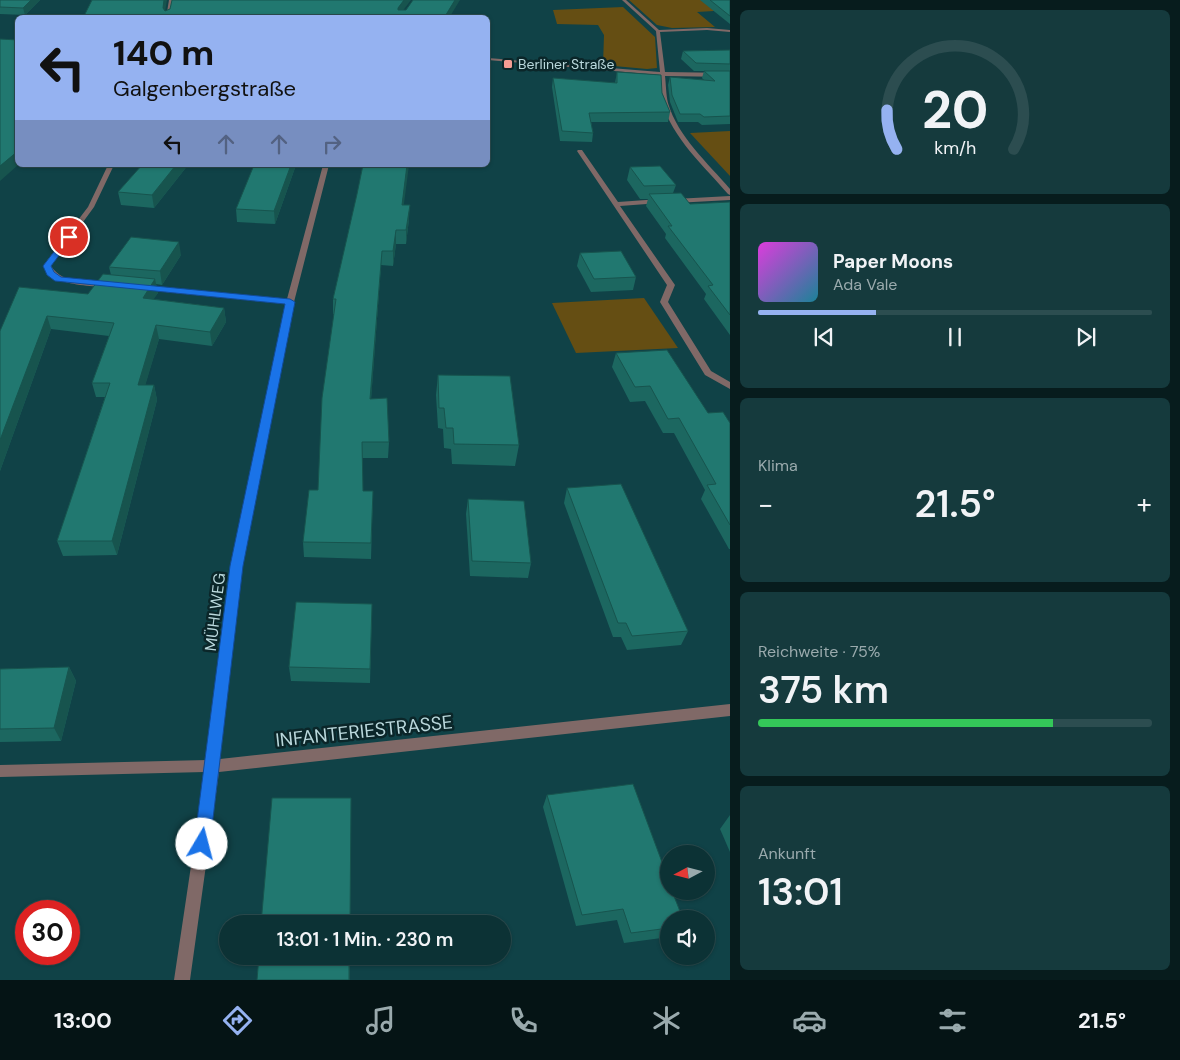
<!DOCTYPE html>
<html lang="de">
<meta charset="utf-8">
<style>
:root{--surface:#0c3235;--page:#153a3d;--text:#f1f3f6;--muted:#9aaaad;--line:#2c4d50;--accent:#95b2f1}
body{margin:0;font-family:"DM Sans",sans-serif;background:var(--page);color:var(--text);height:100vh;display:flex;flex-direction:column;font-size:19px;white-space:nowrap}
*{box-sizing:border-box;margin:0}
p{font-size:16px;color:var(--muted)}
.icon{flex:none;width:28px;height:28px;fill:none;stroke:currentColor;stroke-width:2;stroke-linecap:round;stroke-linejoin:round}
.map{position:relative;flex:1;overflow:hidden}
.panel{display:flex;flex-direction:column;gap:10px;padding:10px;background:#071c1d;width:450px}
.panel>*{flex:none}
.hud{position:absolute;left:15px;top:15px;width:475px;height:152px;border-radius:8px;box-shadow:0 1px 4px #0004,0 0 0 1px var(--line);background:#95b2f1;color:#111;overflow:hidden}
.needle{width:32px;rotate:263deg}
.controls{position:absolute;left:660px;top:845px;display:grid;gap:10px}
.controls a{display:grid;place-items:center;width:55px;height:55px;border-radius:50%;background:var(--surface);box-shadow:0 1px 4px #0004,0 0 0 1px var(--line);font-size:25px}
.speed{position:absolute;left:15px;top:900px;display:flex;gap:10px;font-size:25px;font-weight:700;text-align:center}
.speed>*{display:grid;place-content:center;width:65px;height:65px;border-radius:50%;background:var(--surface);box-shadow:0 1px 4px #0004,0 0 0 1px var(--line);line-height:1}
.speed .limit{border:8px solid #d22;background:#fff;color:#111}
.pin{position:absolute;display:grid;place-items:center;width:42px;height:42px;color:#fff;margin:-21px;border:2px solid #fff;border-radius:50%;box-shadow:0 1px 5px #0007}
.me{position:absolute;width:55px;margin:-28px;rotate:8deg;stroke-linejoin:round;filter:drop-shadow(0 0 4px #0008)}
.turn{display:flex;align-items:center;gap:18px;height:105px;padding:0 15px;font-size:22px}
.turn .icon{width:65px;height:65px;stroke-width:2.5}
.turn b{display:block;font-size:35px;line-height:42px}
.lanes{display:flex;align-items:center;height:48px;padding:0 15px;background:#0003;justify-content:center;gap:25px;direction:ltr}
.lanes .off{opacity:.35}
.big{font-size:38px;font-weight:600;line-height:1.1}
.panel .card{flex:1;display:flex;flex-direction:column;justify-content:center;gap:8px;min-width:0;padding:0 18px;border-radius:8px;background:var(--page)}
.panel .dial{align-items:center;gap:0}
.dial svg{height:130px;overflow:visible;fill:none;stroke:var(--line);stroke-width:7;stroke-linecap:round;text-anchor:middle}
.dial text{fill:var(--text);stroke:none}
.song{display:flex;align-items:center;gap:15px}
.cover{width:60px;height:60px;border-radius:8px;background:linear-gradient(135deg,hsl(300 70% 55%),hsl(190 70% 35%))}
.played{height:5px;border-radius:2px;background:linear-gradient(90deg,var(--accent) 30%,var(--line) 30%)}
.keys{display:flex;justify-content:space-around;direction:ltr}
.heat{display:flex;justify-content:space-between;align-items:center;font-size:28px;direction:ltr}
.charge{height:8px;border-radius:4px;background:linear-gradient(90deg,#34c759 75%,var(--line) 0)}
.trip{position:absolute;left:219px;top:915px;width:292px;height:50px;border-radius:25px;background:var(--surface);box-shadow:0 1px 4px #0004,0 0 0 1px var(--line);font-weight:600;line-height:50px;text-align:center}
.dock{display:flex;height:80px;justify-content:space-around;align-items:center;background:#051415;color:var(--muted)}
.dock .icon{width:35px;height:35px}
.dock .current{color:var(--accent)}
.dock b{font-size:22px;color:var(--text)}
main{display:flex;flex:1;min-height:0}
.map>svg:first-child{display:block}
.green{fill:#654e13}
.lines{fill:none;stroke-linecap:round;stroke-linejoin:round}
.street{fill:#806967;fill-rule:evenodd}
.wall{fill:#1c6760}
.shaded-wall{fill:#17544e}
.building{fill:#217870;stroke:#17544e}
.route{fill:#1a73e8;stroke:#114b97}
.poi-dot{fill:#f59c93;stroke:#0b2629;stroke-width:2}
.labels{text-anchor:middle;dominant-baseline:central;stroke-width:5;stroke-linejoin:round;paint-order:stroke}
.far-poi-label{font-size:14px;fill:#bad8dc;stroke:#0b2629;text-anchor:start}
.street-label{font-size:16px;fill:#bad8dc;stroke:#0b2629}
.near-street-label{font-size:19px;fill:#bad8dc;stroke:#0b2629}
</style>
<main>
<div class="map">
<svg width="730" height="980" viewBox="0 0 730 980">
<rect width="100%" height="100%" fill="#104247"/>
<g class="green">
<polygon points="629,0 708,0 730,10 697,12 715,27 672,28 657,25"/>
<polygon points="623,7 655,37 657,68 647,69 603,65 604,35 598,25 557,24 553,10"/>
<polygon points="730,131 730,176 690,133"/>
<polygon points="644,298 678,348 576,353 552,303"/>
</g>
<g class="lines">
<g class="street">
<polygon points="169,0 173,0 170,18 166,18"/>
<path d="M622,0h4l33,30 48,-2 23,2v2l-23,-2 -47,2 5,40 65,1v4l-65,-1c1,8 1,19 3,27 10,34 40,60 62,86v6l-2,-1c-23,-27 -56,-56 -66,-92 -2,-8 -1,-18 -2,-27l-172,-15v-2l172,14 -4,-41z"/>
<polygon points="578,150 582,150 618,202 660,199 663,201 660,203 620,206 675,285 668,302 711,371 730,382 730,389 705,375 660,302 667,285 577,151"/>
<path d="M108,165h6l-20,42 -43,59c12,19 39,15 59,16l4,2c-9,6 -50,0 -60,-6 -5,-3 -8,-7 -11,-12l45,-59z"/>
<polygon points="323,165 329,165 294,302 241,566 220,759 730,704 730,716 219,772 190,980 174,980 205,772 0,777 0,765 207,760 231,566 286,304 145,290 141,288 145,286 287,299"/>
<polygon points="730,196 730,200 675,203 672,201 675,199"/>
</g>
</g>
<g class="wall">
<polygon points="0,0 40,0 25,15 0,14"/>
<polygon points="700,0 730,0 730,24"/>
<polygon points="730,50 730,124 702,125 698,122 678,122 670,102 668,85 670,77 704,80 702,78 704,71 694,71 681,59 683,51"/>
<polygon points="617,72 662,93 670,112 668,122 591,122 593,133 592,142 560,141 552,87 553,78 615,83"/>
<polygon points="142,165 188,165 154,208 121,205 118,192"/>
<polygon points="296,165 275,224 237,222 236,209"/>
<polygon points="630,167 676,185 673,193 690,204 730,202 730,335 704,299 706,294 665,238 666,234 646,206 648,199 640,199 627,180"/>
<polygon points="403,205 409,219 406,244 396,244 393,266 381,265 371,399 389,442 388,458 362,458 363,491 373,491 371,559 304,557 303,542 318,490 334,314 333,314 333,299"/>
<polygon points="580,253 636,277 633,290 591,292 577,266"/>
<polygon points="181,255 162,285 156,284 158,293 153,299 224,308 226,322 212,346 159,339 145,385 154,385 157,400 117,555 63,556 57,541 105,397 96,397 92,383 109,336 51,329 0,471 0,331 88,294 111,275 109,267"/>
<polygon points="616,353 708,413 730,423 730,549 729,549 701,499 705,490 674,433 663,433 645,401 630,402 612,367"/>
<polygon points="438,375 519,445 515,466 452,464 451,449 444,448 443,429 438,428 436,395"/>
<polygon points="567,488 688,631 681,645 627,650 621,637 613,637 564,503"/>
<polygon points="468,499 531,563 528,578 470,576 466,514"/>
<polygon points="372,604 370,683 291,681 289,667"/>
<polygon points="69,667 76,681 61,741 0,742 0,669"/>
<polygon points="547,795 669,919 669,937 624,943 617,920 576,926 543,807"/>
<polygon points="730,815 730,852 720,829"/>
</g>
<g class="shaded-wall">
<polygon points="31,0 40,0 25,15 23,8"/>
<polygon points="164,0 167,0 164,18 163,8"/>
<polygon points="404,0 411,0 398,17 398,8"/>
<polygon points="455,0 460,0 449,18 444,18"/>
<polygon points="18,151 18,165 0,181 0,166"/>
<polygon points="176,165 188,165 154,208 152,195"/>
<polygon points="291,165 296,165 275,224 274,211"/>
<polygon points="407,165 409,165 402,219 402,205"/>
<polygon points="410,205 409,219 406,244 406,230"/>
<polygon points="396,230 396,244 393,266 393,251"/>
<polygon points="179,242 181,255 162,285 160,271"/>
<polygon points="382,251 381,265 370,414 370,399"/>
<polygon points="155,279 158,293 145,312 143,298"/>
<polygon points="224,308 226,322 212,346 210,332"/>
<polygon points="47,316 51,329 0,471 0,440"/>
<polygon points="156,325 159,339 141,400 138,385"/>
<polygon points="154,385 157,400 117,555 112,541"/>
<polygon points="69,667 76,681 61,741 54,728"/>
<rect x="349" y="956" width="1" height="24"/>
</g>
<g class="building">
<polygon points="0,0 31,0 23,8 0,7"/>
<polygon points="92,0 164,0 163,8 165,11 170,9 172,0 404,0 398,8 398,10 406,10 413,0 455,0 444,18 83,18"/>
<polygon points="710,0 730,0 730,16"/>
<polygon points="0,39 18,40 18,151 0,166"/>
<polygon points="730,50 730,64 696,63 683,51"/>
<polygon points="704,71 730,71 730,116 704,117 700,114 680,114 672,95 670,77 715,81"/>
<polygon points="617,72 661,75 662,93 670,112 589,113 593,133 562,131 553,78 617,83"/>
<polygon points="142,165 176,165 152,195 118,192"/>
<polygon points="254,165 291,165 274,211 236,209"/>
<polygon points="363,165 407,165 402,205 410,205 406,230 396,230 393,251 382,251 370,399 387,398 389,442 362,442 363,491 373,491 371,543 303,542 309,490 318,490 322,398 336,299 333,299 357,194"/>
<polygon points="660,166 676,185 644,186 630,167"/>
<polygon points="681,193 690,204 730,202 730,315 708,286 713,285 668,226 672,226 649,194"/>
<polygon points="131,237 179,242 160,271 109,267"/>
<polygon points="621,251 636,277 594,279 580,253"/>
<polygon points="103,274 155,279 143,298 224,308 210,332 156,325 138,385 154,385 112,541 57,541 110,383 92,383 114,323 47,316 0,440 0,331 19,287 88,294"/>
<polygon points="667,350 708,413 723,412 730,423 730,525 707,485 716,484 679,418 668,419 650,386 635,387 616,353"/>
<polygon points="438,375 510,376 519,445 454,444 453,428 446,428 444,408 439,408"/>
<polygon points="621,484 688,631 632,636 626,623 618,623 567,488"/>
<polygon points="468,499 524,501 531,563 472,561"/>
<polygon points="296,602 372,604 370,669 289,667"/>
<polygon points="69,667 54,728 0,729 0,669"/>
<polygon points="633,784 669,881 669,891 672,891 683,919 669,919 669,928 631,933 623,909 582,915 547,795"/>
<polygon points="272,798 351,798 350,924 261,924"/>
<polygon points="259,956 349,956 349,980 257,980"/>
</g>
<polygon class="route" points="69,235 73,237 51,266 54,272 61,277 290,299 295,302 243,566 210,844 207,850 202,852 196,850 194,844 230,566 285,304 55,281 47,275 43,266 66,236"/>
<rect class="poi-dot" x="503" y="59" width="10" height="10" rx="2.5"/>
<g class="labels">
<g class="far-poi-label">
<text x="518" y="64">Berliner Straße</text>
</g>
<g class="street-label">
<text transform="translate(215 612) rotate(-83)">MÜHLWEG</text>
</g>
<g class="near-street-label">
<text transform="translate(364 731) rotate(-6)">INFANTERIESTRASSE</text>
</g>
</g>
</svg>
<div class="controls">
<a><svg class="needle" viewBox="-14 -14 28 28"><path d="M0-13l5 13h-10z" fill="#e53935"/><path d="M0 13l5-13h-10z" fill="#9aaaad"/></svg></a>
<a><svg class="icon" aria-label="sound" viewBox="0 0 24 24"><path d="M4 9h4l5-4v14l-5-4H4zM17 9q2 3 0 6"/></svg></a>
</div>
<div class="speed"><div class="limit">30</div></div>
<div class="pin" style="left:69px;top:237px;background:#d93025"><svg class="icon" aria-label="arrive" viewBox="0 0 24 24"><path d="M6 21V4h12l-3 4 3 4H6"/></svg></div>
<svg class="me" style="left:202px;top:844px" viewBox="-20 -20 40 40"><circle r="19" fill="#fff"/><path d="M0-13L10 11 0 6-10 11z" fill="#1a73e8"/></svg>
<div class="trip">13:01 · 1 Min. · 230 m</div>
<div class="hud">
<div class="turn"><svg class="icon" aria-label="left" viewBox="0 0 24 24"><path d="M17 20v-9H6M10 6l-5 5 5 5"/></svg><div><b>140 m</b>Galgenbergstraße</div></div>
<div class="lanes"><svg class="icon" aria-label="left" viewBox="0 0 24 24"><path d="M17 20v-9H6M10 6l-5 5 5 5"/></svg><svg class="icon off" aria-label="ahead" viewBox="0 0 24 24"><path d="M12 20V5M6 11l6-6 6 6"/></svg><svg class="icon off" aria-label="ahead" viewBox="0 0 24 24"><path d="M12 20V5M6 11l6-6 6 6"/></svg><svg class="icon off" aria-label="right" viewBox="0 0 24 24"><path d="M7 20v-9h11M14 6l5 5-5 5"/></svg></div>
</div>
</div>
<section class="panel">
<div class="card dial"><svg viewBox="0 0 100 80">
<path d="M14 69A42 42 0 1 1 86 69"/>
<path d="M14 69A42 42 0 0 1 8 45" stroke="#95b2f1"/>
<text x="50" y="56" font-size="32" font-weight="700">20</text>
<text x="50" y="72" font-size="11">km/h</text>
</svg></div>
<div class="card">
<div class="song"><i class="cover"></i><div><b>Paper Moons</b><p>Ada Vale</p></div></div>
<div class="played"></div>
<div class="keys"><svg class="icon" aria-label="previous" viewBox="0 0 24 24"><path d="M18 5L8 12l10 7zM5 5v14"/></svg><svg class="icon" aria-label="pause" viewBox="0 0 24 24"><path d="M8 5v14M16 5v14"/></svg><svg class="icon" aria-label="next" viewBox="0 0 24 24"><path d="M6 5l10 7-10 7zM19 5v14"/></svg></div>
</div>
<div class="card"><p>Klima</p>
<div class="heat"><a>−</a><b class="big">21.5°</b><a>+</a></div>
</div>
<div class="card"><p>Reichweite · 75%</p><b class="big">375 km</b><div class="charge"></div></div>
<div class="card"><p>Ankunft</p><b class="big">13:01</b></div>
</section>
</main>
<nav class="dock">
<b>13:00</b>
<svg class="icon current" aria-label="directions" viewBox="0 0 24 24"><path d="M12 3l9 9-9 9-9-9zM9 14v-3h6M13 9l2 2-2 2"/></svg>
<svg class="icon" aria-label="music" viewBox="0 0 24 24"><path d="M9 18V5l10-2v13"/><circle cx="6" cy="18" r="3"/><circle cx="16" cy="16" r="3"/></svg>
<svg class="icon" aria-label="phone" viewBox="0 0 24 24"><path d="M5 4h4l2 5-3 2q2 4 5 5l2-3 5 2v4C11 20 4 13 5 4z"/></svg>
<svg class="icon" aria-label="climate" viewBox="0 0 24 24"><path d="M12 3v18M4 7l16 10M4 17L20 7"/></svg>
<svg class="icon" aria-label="car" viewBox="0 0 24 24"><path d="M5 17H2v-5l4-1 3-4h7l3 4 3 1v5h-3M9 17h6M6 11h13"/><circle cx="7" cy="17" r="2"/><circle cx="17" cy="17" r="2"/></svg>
<svg class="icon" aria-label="filters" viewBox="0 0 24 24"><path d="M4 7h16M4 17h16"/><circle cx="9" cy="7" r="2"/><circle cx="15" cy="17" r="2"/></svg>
<b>21.5°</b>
</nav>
